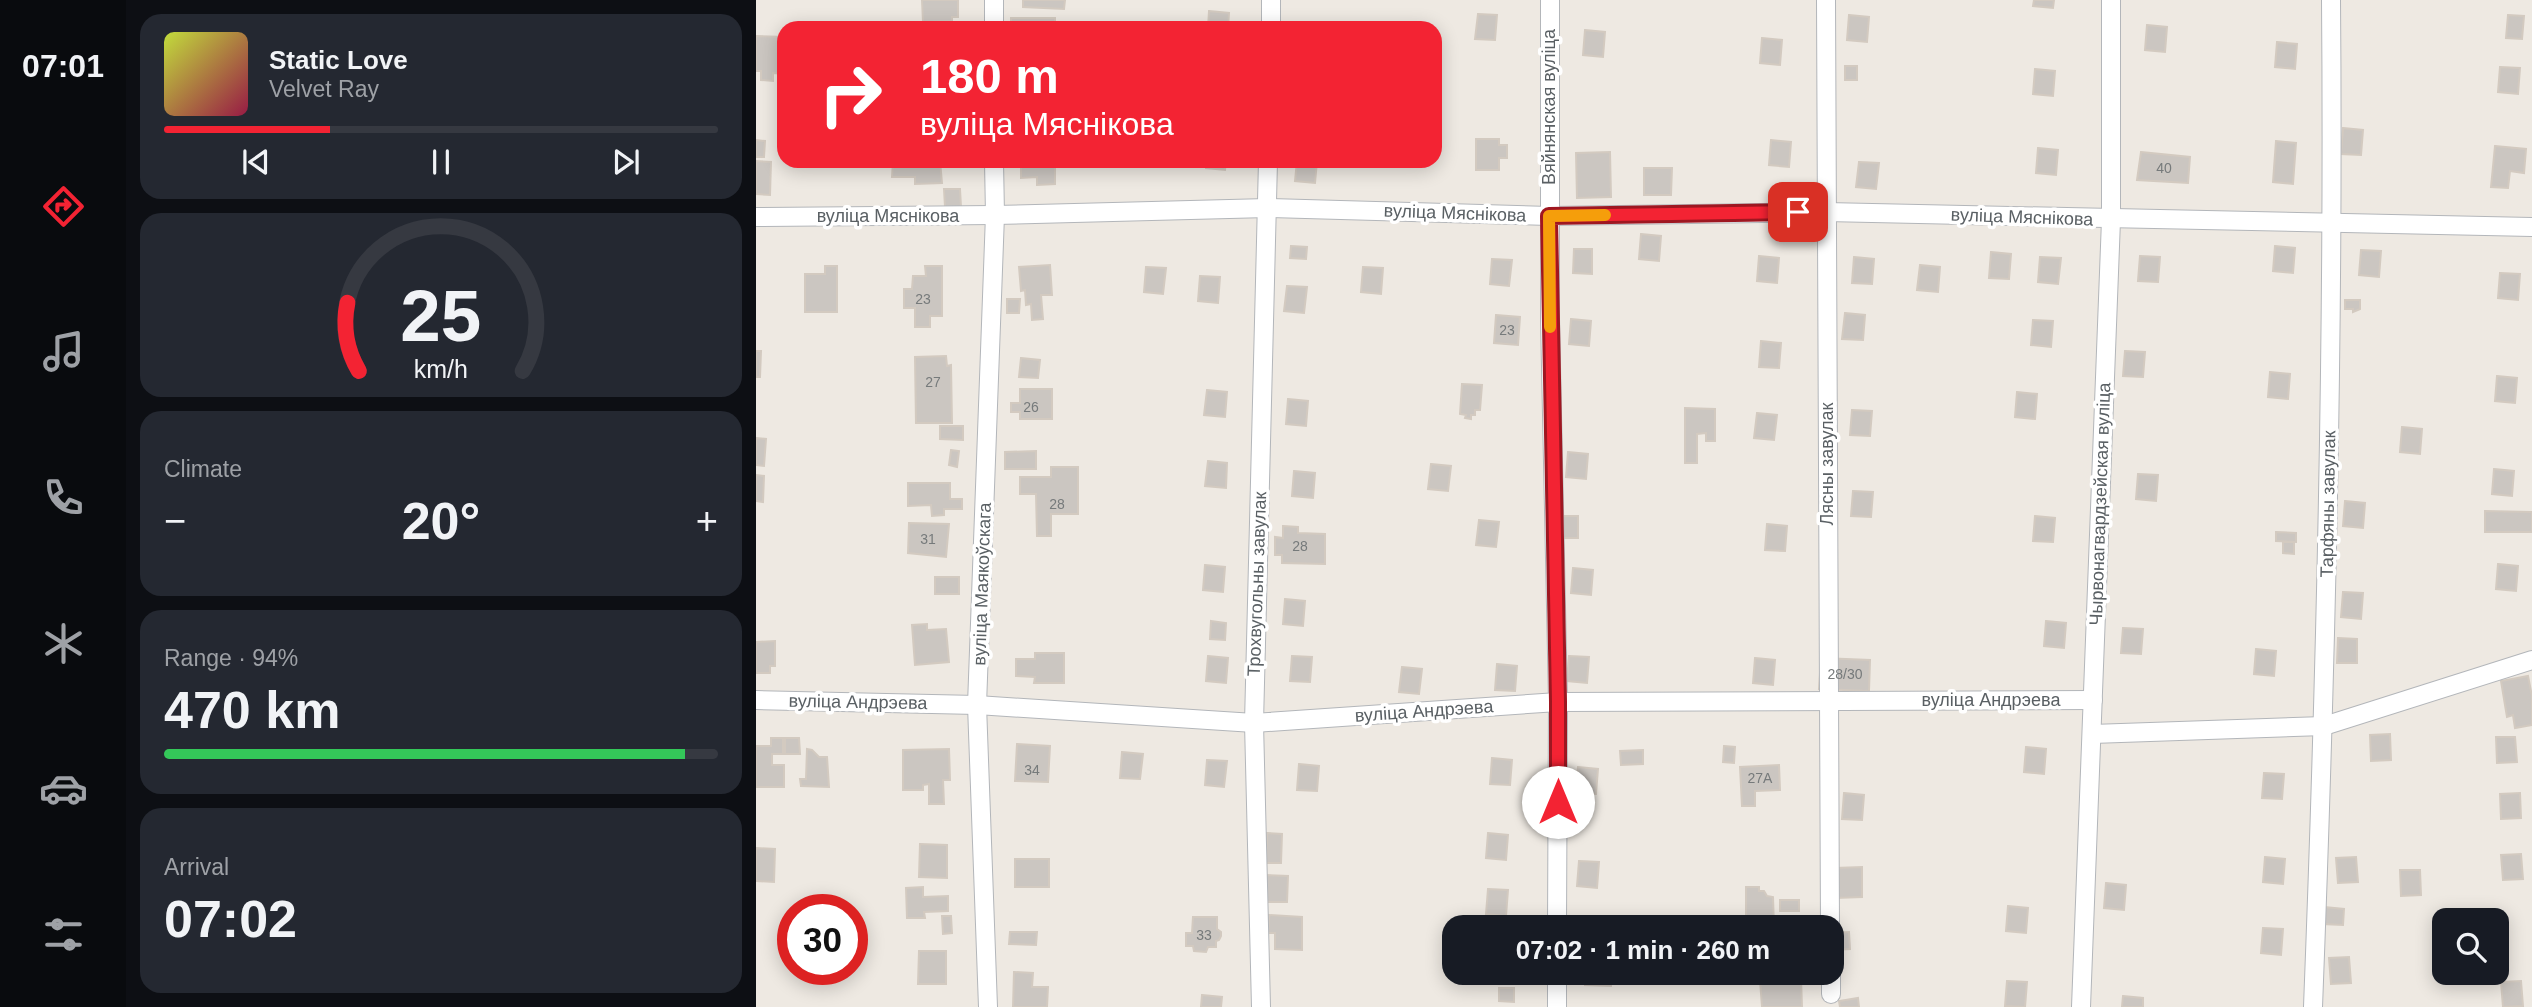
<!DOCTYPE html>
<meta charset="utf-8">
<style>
:root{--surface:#171b24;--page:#242831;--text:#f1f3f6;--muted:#9ea1a6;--line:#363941;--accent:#f32333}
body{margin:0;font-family:Arial,sans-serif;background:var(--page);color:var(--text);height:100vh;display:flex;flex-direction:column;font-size:26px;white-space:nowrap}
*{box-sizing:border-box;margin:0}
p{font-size:23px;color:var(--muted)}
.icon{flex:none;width:38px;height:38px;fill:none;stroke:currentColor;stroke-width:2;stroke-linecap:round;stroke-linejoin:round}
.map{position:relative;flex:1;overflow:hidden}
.sheet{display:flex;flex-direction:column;gap:14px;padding:14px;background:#0d0f14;width:630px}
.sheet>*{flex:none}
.top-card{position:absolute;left:21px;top:21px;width:665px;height:147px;border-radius:21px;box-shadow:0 4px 18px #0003;background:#f32333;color:#fff;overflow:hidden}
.controls{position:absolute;left:1676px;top:908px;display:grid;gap:14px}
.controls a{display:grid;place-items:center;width:77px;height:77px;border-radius:14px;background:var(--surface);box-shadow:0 4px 18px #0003;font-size:35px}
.speed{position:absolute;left:21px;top:894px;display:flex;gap:14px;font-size:35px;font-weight:700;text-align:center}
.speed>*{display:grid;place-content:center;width:91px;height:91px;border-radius:50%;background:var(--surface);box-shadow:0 4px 18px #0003;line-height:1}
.speed .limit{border:10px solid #d22;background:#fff;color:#111}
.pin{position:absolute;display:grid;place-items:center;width:60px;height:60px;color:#fff;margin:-30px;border-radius:14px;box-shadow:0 4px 10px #0006}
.me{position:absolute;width:77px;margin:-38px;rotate:0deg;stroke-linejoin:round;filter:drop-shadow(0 0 5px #0008)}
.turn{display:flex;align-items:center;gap:24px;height:147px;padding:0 28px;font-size:32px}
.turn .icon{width:91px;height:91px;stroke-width:2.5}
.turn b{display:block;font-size:49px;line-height:60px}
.big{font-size:52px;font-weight:600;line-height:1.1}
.sheet .tile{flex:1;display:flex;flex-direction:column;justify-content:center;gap:10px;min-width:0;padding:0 24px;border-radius:21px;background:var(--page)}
.sheet .dial{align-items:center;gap:0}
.dial svg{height:182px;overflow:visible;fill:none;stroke:var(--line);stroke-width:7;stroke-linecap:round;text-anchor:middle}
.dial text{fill:var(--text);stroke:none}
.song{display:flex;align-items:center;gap:21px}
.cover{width:84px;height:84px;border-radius:10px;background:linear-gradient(135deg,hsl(70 70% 55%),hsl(340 70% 35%))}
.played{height:7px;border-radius:4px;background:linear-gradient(90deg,var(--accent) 30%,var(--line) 30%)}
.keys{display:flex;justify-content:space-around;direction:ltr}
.heat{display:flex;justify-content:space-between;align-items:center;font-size:38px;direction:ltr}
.charge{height:10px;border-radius:5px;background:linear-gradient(90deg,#34c759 94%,var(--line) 0)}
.trip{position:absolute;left:686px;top:915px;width:402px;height:70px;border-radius:21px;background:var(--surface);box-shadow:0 4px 18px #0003;font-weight:600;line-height:70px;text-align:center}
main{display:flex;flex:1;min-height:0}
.dock{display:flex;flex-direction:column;width:126px;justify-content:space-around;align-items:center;background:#090b0e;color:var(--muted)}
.dock .icon{width:49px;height:49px}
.dock .active{color:var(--accent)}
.dock b{font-size:32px;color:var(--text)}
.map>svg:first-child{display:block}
.building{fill:#cbc6c1;stroke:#d3cac0;stroke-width:2}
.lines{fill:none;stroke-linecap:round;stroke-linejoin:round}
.street-casing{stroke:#b3b6ba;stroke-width:20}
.street{stroke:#fff;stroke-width:18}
.route-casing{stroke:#9e1721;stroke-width:18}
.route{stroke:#f32333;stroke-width:12}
.slow{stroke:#f59e0b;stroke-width:12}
.labels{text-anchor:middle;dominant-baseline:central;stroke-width:7;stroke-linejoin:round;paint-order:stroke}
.number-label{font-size:14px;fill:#767a7b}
.street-label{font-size:18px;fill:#5a6064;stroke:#fff}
</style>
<main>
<nav class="dock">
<b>07:01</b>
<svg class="icon active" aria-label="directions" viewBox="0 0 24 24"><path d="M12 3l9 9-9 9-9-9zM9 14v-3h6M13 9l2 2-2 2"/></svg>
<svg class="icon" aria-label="music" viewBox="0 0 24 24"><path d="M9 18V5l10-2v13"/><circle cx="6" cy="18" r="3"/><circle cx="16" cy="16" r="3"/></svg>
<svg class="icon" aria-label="phone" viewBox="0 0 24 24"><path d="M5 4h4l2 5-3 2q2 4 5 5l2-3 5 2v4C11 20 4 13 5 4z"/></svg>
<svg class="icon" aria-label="climate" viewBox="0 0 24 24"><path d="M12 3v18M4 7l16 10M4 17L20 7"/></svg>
<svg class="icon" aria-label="car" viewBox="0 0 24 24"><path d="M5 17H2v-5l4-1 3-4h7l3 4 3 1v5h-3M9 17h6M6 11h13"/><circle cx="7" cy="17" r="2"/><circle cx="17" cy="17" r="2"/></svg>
<svg class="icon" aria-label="filters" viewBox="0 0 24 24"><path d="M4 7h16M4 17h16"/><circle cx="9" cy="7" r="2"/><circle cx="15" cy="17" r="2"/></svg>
</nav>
<section class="sheet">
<div class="tile">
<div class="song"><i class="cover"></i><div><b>Static Love</b><p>Velvet Ray</p></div></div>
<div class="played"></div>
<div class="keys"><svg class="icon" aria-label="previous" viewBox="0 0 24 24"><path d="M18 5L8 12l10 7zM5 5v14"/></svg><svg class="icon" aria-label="pause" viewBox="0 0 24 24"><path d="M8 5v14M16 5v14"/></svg><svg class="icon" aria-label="next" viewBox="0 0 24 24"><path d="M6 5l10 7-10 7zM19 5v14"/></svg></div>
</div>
<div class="tile dial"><svg viewBox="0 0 100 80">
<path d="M14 69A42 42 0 1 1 86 69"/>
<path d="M14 69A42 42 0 0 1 9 39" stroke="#f32333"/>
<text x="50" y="56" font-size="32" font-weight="700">25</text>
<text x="50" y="72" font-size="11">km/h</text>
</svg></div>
<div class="tile"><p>Climate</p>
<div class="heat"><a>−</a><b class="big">20°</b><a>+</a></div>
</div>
<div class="tile"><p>Range · 94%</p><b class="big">470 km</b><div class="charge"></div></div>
<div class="tile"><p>Arrival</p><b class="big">07:02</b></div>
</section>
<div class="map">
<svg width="1776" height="1007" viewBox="0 0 1776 1007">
<rect width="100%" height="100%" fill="#eee9e2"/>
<g class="building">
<polygon points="166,0 202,0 202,17 196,17 196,21 167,22"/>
<polygon points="267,0 309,0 308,9 267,7"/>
<polygon points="1278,0 1298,0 1297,8 1277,6"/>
<polygon points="453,11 473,13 472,28 452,28"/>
<polygon points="722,14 741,15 739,40 719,39"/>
<polygon points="1093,15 1113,17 1111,42 1091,40"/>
<polygon points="1752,15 1768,16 1766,39 1750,38"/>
<rect x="255" y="18" width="44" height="10"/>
<polygon points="1391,25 1411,27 1409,52 1389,50"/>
<polygon points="829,30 849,32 847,57 827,55"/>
<polygon points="0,36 28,37 28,74 17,73 17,81 5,80 5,71 0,71"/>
<polygon points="1006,38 1026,40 1024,65 1004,63"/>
<polygon points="1521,42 1541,44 1539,69 1519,67"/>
<rect x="1089" y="66" width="12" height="14"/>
<polygon points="1744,67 1764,68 1762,94 1742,92"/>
<polygon points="1279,69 1299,71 1297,96 1277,94"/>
<polygon points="1587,128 1607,130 1605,155 1585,154"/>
<polygon points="720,139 743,139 743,145 751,145 751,158 743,158 743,170 720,170"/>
<polygon points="0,140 9,141 8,157 0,157"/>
<polygon points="1015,140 1035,142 1033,167 1013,165"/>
<polygon points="1520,141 1540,143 1537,184 1517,182"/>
<polygon points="1739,146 1770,149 1768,173 1754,171 1752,188 1735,187"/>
<polygon points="1282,148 1302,150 1300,175 1280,173"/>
<polygon points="854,152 855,197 821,198 820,153"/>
<polygon points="1385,152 1434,157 1432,183 1381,180"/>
<polygon points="0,161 15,162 14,195 0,194"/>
<polygon points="137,161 184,161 186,183 159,184 159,177 136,177"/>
<polygon points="265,161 299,161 299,184 281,185 281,177 265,178"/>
<polygon points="450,161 470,161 469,170 450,168"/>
<polygon points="541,161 561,161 559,183 539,181"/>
<polygon points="1103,162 1123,163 1120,189 1100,187"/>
<polygon points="888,168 916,168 915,195 888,195"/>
<polygon points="188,189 204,189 205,207 189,207"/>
<polygon points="885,234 905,236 903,261 883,259"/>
<polygon points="535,246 551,247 550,259 534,258"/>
<polygon points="1519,246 1539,248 1537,273 1517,271"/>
<polygon points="818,249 836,249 836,274 817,273"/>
<polygon points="1605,250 1625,251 1623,277 1603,275"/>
<polygon points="1235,252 1255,254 1253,279 1233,278"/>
<polygon points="1003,256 1023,258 1021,283 1001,281"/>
<polygon points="1384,256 1404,257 1402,282 1382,281"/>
<polygon points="1098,257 1118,259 1116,284 1096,283"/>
<polygon points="1284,257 1305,258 1302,284 1282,282"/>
<polygon points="736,259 756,260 753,286 734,284"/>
<polygon points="294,265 296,295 285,295 287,319 276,320 275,304 270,305 269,290 265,291 263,267"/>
<polygon points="1164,265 1184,267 1182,292 1161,290"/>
<polygon points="69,266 81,266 81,312 49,312 49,274 69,274"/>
<polygon points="169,266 186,266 186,316 174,316 174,327 159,327 159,308 148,308 148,289 156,289 157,276 170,276"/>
<polygon points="390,267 410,268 407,294 388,292"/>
<polygon points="607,267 627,268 625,294 605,292"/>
<polygon points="1744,273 1764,274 1762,300 1742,298"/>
<polygon points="444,276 464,277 462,303 442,301"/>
<polygon points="531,286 551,287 548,313 528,311"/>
<polygon points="251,299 264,299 263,313 251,313"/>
<polygon points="1589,300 1604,300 1604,309 1597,312 1597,309 1589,309"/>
<polygon points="1089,313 1109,315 1107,340 1086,339"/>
<polygon points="740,315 764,317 762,345 738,343"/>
<polygon points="815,319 835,321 833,346 813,344"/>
<polygon points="1277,320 1297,321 1295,347 1275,345"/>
<polygon points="1005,341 1025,343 1023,368 1003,367"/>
<polygon points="0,351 5,351 4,377 0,377"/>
<polygon points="1369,351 1389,352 1387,377 1367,376"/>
<polygon points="190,356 191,366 195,365 196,423 160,423 159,357"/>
<polygon points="265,358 284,360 282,378 263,377"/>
<polygon points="1514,372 1534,374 1532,399 1512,397"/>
<polygon points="1741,376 1761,378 1759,403 1739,401"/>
<polygon points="706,384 726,385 724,410 719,410 719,415 715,415 715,419 709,418 710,415 704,414"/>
<polygon points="264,389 296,389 296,419 264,419 264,412 255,412 255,403 264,403"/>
<polygon points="451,390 471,392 469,417 448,415"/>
<polygon points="1261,392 1281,394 1279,419 1259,417"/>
<polygon points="532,399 552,401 550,426 530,424"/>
<polygon points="929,408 959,409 959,441 950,441 950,433 941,434 941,463 929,463"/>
<polygon points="1096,410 1116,411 1114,436 1094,435"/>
<polygon points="1001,413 1021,415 1018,440 998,438"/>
<polygon points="184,426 207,426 207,440 184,439"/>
<polygon points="1646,427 1666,429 1664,454 1644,452"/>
<polygon points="0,438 10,439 8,466 0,465"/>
<polygon points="195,450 203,451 201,467 193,465"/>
<polygon points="280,451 280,469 249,469 249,452"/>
<polygon points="812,452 832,454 830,479 810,477"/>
<polygon points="452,461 471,463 470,488 449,486"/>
<polygon points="675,464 695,466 692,491 672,489"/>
<polygon points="295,467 322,467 322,514 295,514 295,536 281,536 280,494 264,494 264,477 295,477"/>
<polygon points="1738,469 1758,471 1756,496 1736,494"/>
<polygon points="538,471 559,473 557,498 536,496"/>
<polygon points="1382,474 1402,475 1400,501 1380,499"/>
<polygon points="0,475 8,476 7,502 0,501"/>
<polygon points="152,483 194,483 194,499 206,499 206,509 188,509 188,515 176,516 175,505 152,506"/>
<polygon points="1097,491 1117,492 1115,517 1095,516"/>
<polygon points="1589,501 1609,503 1607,528 1587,526"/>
<polygon points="1729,511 1776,512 1776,532 1729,532"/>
<rect x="806" y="516" width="16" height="22"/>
<polygon points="1279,516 1299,518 1297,542 1277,541"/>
<polygon points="723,520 743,522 740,547 720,545"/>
<polygon points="153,523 193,524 190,557 152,553"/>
<polygon points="1011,524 1031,526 1029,551 1009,550"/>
<polygon points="527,526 542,527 542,533 569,534 569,564 526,563 526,555 519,555 519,537 527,538"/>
<polygon points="1520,532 1540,533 1540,542 1520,541"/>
<polygon points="1527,542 1538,542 1538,554 1527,553"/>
<polygon points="1742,564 1762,566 1760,591 1740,589"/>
<polygon points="449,565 469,567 467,592 447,590"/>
<polygon points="817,568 837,570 835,595 815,593"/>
<rect x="179" y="577" width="24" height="17"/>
<polygon points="1587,592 1607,593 1605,619 1585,617"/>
<polygon points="529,599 549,601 547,626 527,624"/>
<polygon points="455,621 470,623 469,640 454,639"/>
<polygon points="1290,621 1310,623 1308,648 1288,646"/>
<polygon points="171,624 171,630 190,629 193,662 159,665 156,625"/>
<polygon points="1367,628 1387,629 1385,654 1365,653"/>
<polygon points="1582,638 1601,639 1601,663 1581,663"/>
<polygon points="19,641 19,666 14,666 14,673 0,673 0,642"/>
<polygon points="1500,649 1520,651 1518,676 1498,674"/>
<polygon points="279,653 308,653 308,683 278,683 279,677 260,676 260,659 279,659"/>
<polygon points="452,656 472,658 470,683 450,681"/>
<polygon points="536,656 556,657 554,682 534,681"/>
<polygon points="813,656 833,657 831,683 811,681"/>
<polygon points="999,658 1019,660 1017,685 997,683"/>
<polygon points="1065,658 1114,660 1113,691 1063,689"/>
<polygon points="741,664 761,666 759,691 739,690"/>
<polygon points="646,667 666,669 663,694 643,692"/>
<polygon points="1772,676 1776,696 1776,725 1759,728 1757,715 1751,717 1745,681"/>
<polygon points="1634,734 1635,760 1615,761 1614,735"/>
<polygon points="1740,737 1759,737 1761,762 1741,763"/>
<polygon points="15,738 27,738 27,754 16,754 16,765 28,765 28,787 0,787 0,746 15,746"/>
<polygon points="29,738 43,738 44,754 29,754"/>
<polygon points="261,744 294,746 292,782 259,781"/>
<polygon points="968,746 979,747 978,763 967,762"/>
<polygon points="1270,747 1290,749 1288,774 1268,772"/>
<polygon points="51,749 56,750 63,757 71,757 73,787 45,786 44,779 50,779"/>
<polygon points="193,749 194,780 187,780 188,804 173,804 173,784 167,785 167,790 147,790 147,750"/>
<polygon points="887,750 887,764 865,765 864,751"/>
<polygon points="366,752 387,754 384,779 364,778"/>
<polygon points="736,758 756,760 754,785 734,784"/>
<polygon points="451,760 471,761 468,787 449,785"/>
<polygon points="543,764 563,766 561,791 541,790"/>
<polygon points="1023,765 1024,790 999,791 999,806 986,806 984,767"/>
<polygon points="822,767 842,769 840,794 820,792"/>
<polygon points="1508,773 1528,774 1526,799 1506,798"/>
<polygon points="1088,793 1108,795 1106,820 1086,819"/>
<polygon points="1764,793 1765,818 1745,819 1744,794"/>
<polygon points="511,833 526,834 525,863 510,863"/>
<polygon points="732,833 752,835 750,860 730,858"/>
<polygon points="164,844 191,845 191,878 163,877"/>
<polygon points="0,848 19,849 18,882 0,881"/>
<polygon points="1765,854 1767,879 1747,880 1745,855"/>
<polygon points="1509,857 1529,859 1527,884 1507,882"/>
<polygon points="1600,857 1602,882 1582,883 1580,858"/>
<rect x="259" y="859" width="34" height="28"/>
<polygon points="823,861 843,862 841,888 821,886"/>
<polygon points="1106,867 1106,897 1080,898 1079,868"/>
<polygon points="1644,870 1664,870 1665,895 1645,896"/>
<polygon points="509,875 532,876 531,902 508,902"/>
<polygon points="1350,883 1370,885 1368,910 1348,908"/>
<polygon points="167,887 167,897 192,896 192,911 168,912 169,918 151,918 150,888"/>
<polygon points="990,887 1003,887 1003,891 1008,891 1011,896 1017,897 1018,927 990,926"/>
<polygon points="732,889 752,890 750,916 730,914"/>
<rect x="1024" y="900" width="19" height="11"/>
<polygon points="1252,906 1272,908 1270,933 1250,931"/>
<polygon points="1568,907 1588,909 1587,925 1566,924"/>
<polygon points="513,915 546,917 546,950 519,949 519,933 512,933"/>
<polygon points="186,916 195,916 196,933 187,934"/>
<polygon points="437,917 461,917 461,929 465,932 465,936 463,940 460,941 460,947 452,947 450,952 438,951 437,946 430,946 430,933 436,933"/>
<polygon points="1507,928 1527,929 1525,955 1505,953"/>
<polygon points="254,932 281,932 280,945 253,944"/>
<polygon points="1093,932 1094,949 1076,950 1076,933"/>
<polygon points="163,951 190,951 190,984 162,984"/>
<polygon points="1593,957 1595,983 1575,984 1573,958"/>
<polygon points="258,972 277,973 276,987 292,987 291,1007 257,1007"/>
<polygon points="829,973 856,973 855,986 829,985"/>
<polygon points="1045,978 1046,1007 1006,1007 1004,980"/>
<polygon points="1251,981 1271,982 1269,1007 1249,1006"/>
<polygon points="1765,981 1767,1006 1747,1007 1745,982"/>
<polygon points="743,988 758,988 758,1002 743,1001"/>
<polygon points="446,995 466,997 465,1007 445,1007"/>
<polygon points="1367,996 1387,998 1387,1007 1366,1007"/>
<polygon points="1102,998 1103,1007 1084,1007 1083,1001"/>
</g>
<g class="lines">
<g class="street-casing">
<g id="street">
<polyline points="238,0 238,28"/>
<polyline points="794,0 794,319 802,702 801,928"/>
<polyline points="1070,0 1074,928"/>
<polyline points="515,28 515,0"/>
<polyline points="0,217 239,215 512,208 793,216 1070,212 1776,227"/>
<polyline points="0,700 221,705 498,723 802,702 1337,700"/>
<polyline points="1336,734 1568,726 1776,660"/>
<polyline points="1075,973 1075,994"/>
<polyline points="232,1007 221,705 239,215 238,161"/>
<polyline points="505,1007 498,723 512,161"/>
<polyline points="801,1007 801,973"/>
<polyline points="1325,1007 1355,220 1355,0"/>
<path d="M1557,1007c13,-336 21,-671 18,-1007"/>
</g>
</g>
<use href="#street" class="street"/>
</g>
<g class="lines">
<g class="route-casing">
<polyline id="route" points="802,802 802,702 793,216 1042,212"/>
</g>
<use href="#route" class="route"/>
<polyline class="slow" points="794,327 793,216 849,215"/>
</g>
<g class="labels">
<g class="number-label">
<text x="1408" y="168">40</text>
<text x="167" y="299">23</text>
<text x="751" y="330">23</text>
<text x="177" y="382">27</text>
<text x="275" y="407">26</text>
<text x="301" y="504">28</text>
<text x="172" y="539">31</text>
<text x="544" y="546">28</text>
<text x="1089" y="674">28/30</text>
<text x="276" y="770">34</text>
<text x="1004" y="778">27А</text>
<text x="448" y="935">33</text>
</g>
<g class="street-label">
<text transform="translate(793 107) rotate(-90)">Вяйнянская вуліца</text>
<text transform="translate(699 213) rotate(2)">вуліца Мяснікова</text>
<text x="132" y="216">вуліца Мяснікова</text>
<text transform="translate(1266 217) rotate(2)">вуліца Мяснікова</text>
<text transform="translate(1071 464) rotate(-90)">Лясны завулак</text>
<text transform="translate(1344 504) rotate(-88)">Чырвонагвардзейская вуліца</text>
<text transform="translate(1572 504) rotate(-89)">Тарфяны завулак</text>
<text transform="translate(226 584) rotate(-88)">вуліца Маякоўскага</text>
<text transform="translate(501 584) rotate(-88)">Трохвугольны завулак</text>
<text x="1235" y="700">вуліца Андрэева</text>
<text transform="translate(102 702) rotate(1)">вуліца Андрэева</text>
<text transform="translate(668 711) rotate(-4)">вуліца Андрэева</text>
</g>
</g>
</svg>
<div class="controls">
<a><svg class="icon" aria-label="search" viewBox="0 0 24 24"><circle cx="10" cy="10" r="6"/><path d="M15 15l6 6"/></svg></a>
</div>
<div class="speed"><div class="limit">30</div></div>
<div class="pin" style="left:1042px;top:212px;background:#d93025"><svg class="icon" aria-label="arrive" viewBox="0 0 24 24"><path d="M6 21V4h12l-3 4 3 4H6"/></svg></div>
<svg class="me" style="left:802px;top:802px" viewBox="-20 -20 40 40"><circle r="19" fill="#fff"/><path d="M0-13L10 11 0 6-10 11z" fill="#f32333"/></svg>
<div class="trip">07:02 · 1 min · 260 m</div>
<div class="top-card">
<div class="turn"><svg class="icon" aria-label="right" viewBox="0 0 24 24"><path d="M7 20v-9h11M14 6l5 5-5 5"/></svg><div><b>180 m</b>вуліца Мяснікова</div></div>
</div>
</div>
</main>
